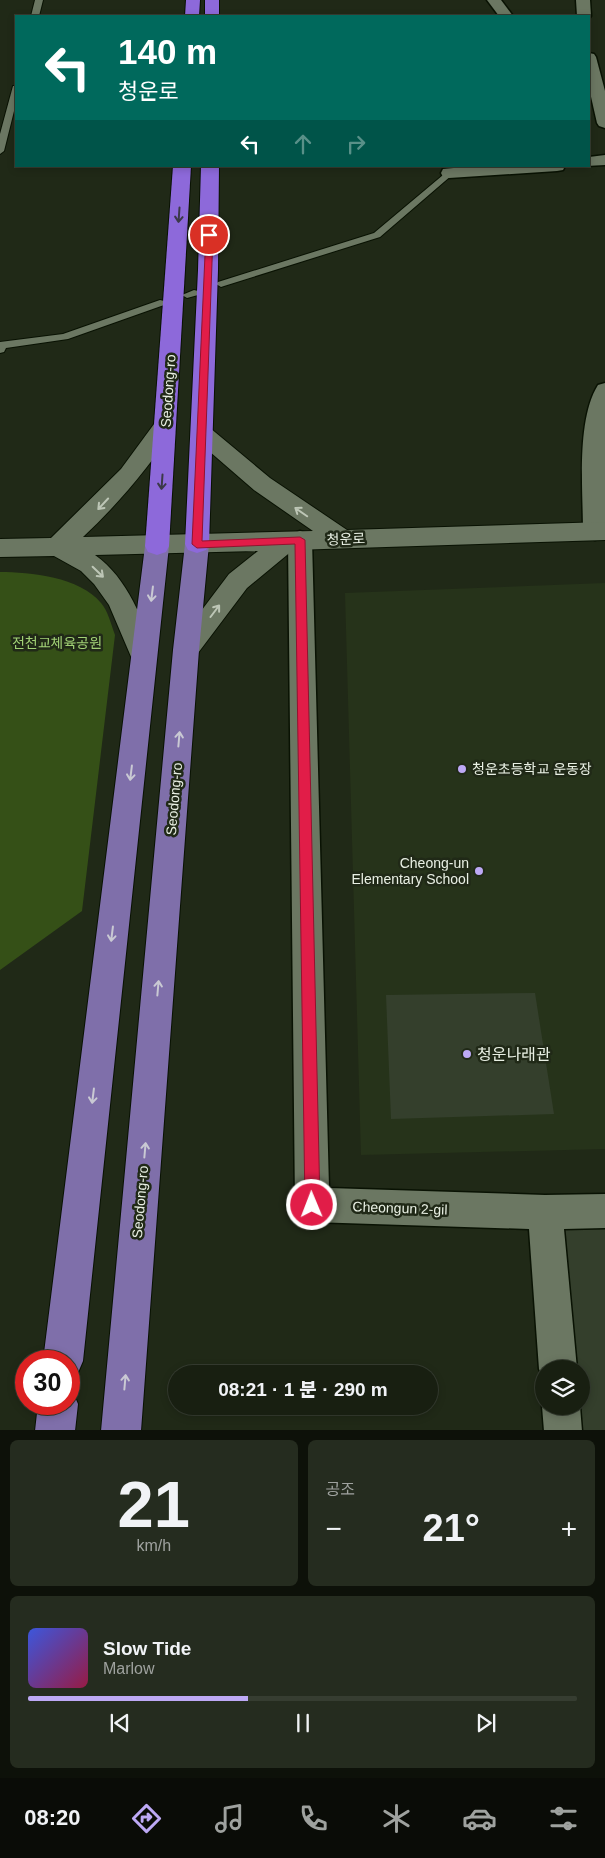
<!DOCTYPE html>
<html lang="ko">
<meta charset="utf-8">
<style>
:root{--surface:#181f11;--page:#252c1f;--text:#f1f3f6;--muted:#9fa29f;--line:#363d31;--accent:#bda9f5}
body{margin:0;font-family:Arial,"Noto Sans KR",sans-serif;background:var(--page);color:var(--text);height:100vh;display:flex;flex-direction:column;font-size:19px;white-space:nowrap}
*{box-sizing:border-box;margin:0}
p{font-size:16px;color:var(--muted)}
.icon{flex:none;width:28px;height:28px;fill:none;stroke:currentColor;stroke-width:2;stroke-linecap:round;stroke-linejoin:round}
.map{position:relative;height:1430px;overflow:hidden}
.side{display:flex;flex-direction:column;gap:10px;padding:10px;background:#0d1109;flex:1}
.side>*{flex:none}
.guide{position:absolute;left:15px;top:15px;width:575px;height:152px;border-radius:0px;box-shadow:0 2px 8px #0003,0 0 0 1px var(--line);background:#00695c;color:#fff;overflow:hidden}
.controls{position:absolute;left:535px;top:1360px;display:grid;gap:10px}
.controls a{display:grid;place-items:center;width:55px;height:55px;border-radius:50%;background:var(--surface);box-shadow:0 2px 8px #0003,0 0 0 1px var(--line);font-size:25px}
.speed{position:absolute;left:15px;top:1350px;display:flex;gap:10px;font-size:25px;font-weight:700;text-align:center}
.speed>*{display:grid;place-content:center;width:65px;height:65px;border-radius:50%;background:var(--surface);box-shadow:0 2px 8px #0003,0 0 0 1px var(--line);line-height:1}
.speed .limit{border:8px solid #d22;background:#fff;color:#111}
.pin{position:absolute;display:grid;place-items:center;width:42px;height:42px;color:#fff;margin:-21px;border:2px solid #fff;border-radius:50%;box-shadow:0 1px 5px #0007}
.me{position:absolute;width:55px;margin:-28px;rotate:359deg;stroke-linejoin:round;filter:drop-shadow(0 0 4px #0008)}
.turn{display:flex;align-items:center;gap:18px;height:105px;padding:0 20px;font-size:22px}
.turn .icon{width:65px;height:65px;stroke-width:2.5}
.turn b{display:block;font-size:35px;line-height:42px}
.lanes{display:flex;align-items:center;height:48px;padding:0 20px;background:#0003;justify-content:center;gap:25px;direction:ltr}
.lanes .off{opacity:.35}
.big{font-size:38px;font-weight:800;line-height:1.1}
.side .card{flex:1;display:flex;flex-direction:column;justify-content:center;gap:8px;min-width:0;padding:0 18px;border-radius:8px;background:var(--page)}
.side .dial{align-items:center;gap:0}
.dial b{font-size:65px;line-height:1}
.song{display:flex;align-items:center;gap:15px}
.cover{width:60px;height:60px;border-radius:8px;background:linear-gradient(135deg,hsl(230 70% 55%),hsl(340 70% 35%))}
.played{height:5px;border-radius:2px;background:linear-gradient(90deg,var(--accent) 40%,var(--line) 40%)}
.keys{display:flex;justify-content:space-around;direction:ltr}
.heat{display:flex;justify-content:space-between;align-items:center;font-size:28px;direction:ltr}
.side .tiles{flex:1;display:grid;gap:10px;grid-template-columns:1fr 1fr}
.card:last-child{grid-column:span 2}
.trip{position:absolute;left:168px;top:1365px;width:270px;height:50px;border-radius:25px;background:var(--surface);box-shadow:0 2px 8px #0003,0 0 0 1px var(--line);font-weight:800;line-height:50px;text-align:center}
.tab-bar{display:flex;height:80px;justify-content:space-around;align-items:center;background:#0a0c07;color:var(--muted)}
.tab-bar .icon{width:35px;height:35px}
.tab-bar .on{color:var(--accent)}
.tab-bar b{font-size:22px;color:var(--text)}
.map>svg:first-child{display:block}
.built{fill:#26331a}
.green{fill:#355017}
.building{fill:#343f2c}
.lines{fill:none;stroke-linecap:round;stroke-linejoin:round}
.lane-casing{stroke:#091203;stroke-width:2}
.street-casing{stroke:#091203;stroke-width:3}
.secondary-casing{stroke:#091203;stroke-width:2}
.primary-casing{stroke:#091203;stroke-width:2}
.highway-casing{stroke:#091203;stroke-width:2}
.lane{fill:#6b7762;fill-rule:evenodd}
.street{fill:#6b7762;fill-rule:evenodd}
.secondary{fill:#6b7762;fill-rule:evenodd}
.primary{fill:#7f6faa;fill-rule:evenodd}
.highway{fill:#8d69da;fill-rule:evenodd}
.oneway{stroke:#3b3948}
.oneway2{stroke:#bdc6b6}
.oneway3{stroke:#c9c9d3}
.route{fill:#e11d48;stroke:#92132f}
.poi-dot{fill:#bda9f5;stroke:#202917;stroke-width:2}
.labels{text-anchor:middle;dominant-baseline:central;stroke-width:5;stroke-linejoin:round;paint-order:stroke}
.street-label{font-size:14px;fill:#e9f0e4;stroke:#202917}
.park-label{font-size:14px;fill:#a1d175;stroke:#202917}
.poi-label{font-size:14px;fill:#e9f0e4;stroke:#202917;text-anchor:start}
.near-poi-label{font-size:16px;fill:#e9f0e4;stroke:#202917;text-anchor:start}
</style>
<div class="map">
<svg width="605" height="1431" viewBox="0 0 605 1431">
<rect width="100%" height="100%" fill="#202917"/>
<polygon class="built" points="605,583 605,1149 361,1155 345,593"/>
<path class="green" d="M0,572c30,0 80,5 101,31 7,8 10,21 14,32l-33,276 -82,59z"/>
<g class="building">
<polygon points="535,993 554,1114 391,1119 386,995"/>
<polygon points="605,1222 605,1431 581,1431 578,1406 581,1406 581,1369 574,1369 559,1223"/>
</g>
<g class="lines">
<g class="lane-casing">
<g id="lane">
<polygon points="35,0 43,0 39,16 31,16"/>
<polygon points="13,86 16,86 16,103 4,151 0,154 0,134"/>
<polygon points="449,170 452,171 452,175 380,237 224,286 221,287 216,284 218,282 374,233"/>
<polygon points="194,290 198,291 198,295 187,298 182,295"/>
<polygon points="160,300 164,301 164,305 68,339 6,348 4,352 0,353 0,342 63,334"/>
</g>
</g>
<g class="street-casing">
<g id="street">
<polygon points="487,0 501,0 513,16 499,16"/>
<polygon points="576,0 590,0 591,16 589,19 589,16 577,16"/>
<polygon points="589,53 594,54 596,57 605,91 605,128 599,126 597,123 589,88"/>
<polygon points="605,155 605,165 586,166 589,166 589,157"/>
<polygon points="475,166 565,166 563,170 557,171 449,178 443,177 441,173 443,169"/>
<path d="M605,383v151l-2,3 -8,3 -8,-3 -4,-6c0,-40 -7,-111 15,-146z"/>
<polygon points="300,531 308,534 312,540 329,1188 545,1195 605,1194 605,1228 564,1229 577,1369 544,1369 544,1380 539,1369 529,1229 312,1222 300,1217 295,1205 288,540 292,534"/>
<polygon points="544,1402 544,1406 580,1406 582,1431 544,1431 542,1406"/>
</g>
</g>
<g class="secondary-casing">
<path id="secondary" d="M165,417l8,3 3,5c-26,42 -57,78 -93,112l230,-6 -59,-41 -60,-52 -3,-5 3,-5 8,-3 8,3 60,50 77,52 258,-8v18l-312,10 -46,38 -52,69 -9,4 -9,-4 -4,-7 4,-7 52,-69 29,-23 -163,4c33,23 48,66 62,103l-4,8 -9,3 -9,-3 -26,-61 -15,-21 -13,-13 -27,-15 -54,1v-18l51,-1 70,-69 36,-49z"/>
</g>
<g class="primary-casing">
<g id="primary">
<polygon points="197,535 206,538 209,544 199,650 141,1431 101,1431 173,650 185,544 188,538"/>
<polygon points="157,537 166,540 169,546 83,1361 77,1375 69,1378 69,1361 43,1361 145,546 148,540"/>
<polygon points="69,1388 72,1390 78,1404 75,1431 35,1431 38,1404 69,1404"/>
</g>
</g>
<g class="highway-casing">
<g id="highway">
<polygon points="186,0 200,0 199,16 185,16"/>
<rect x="205" y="0" width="14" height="16"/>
<polygon points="173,166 191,166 169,546 166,552 157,555 148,552 145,546"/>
<polygon points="201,166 219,166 218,270 209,544 206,550 197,553 188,550 185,544 198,270"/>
</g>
</g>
<use href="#lane" class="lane"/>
<use href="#street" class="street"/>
<use href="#secondary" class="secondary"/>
<use href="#primary" class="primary"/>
<use href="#highway" class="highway"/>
</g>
<defs><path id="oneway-shaft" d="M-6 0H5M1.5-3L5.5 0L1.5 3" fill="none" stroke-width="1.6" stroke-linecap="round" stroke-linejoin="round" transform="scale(1.25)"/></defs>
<g class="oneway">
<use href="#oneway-shaft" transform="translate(179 215) rotate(94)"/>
<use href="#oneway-shaft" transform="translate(162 482) rotate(94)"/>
</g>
<g class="oneway2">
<use href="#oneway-shaft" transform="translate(103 504) rotate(133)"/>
<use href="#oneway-shaft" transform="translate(301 512) rotate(-145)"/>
<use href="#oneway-shaft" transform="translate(98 572) rotate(44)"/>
<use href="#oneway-shaft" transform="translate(215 611) rotate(-53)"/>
</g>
<g class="oneway3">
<use href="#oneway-shaft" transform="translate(152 594) rotate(97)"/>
<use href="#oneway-shaft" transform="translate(179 739) rotate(-85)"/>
<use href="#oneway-shaft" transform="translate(131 773) rotate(97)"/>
<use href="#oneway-shaft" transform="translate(112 934) rotate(97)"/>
<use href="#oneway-shaft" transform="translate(158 988) rotate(-85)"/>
<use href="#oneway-shaft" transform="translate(93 1096) rotate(97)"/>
<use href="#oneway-shaft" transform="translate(145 1150) rotate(-85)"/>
<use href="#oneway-shaft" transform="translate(125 1382) rotate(-85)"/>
</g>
<polygon class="route" points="206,233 213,235 202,541 300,537 305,540 320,1205 318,1210 312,1213 307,1210 305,1205 295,544 197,548 192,544"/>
<g class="poi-dot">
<circle cx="462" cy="769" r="5"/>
<circle cx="479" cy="871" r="5"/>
<circle cx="467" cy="1054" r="5"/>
</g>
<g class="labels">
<g class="street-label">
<text transform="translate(168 391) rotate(-86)">Seodong-ro</text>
<text transform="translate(346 539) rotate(-2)">청운로</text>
<text transform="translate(174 799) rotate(-85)">Seodong-ro</text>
<text transform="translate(140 1202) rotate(-85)">Seodong-ro</text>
<text transform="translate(400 1208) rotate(2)">Cheongun 2-gil</text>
</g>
<g class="park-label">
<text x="57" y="643">전천교체육공원</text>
</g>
<g class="poi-label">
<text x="472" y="769">청운초등학교 운동장</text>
<text x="469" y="863" text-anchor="end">Cheong-un<tspan x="469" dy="16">Elementary School</tspan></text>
</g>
<g class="near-poi-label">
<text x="477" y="1054">청운나래관</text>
</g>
</g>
</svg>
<div class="controls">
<a><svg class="icon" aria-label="layers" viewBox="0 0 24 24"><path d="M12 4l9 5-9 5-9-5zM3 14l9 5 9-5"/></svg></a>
</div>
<div class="speed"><div class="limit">30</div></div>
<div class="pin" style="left:209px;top:235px;background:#d93025"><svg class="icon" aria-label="arrive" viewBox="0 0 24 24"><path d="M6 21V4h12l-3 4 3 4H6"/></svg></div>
<svg class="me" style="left:312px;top:1205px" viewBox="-20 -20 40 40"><circle r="17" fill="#e11d48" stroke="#fff" stroke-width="3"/><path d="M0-11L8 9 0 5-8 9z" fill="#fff"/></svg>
<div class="trip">08:21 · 1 분 · 290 m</div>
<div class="guide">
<div class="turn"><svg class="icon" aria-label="left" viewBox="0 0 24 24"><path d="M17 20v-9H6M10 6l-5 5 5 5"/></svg><div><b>140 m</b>청운로</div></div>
<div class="lanes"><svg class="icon" aria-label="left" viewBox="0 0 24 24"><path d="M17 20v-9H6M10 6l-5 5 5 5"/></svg><svg class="icon off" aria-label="ahead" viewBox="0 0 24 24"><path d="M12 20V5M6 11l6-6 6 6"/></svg><svg class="icon off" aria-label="right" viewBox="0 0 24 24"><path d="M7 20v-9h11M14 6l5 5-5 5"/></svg></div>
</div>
</div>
<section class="side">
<div class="tiles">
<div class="card dial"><b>21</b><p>km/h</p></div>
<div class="card"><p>공조</p>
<div class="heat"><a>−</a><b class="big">21°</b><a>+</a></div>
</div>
<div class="card">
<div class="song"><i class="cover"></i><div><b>Slow Tide</b><p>Marlow</p></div></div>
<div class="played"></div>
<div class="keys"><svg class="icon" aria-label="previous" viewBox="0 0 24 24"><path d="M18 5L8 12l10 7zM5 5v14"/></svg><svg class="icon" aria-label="pause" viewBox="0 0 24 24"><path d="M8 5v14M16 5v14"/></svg><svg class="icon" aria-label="next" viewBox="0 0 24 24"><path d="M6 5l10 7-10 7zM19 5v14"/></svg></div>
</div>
</div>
</section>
<nav class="tab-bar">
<b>08:20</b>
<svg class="icon on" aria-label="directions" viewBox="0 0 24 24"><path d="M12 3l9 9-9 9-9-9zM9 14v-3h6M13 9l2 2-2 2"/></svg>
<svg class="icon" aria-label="music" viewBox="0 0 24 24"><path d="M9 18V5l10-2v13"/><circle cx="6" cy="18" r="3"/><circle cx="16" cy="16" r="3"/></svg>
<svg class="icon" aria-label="phone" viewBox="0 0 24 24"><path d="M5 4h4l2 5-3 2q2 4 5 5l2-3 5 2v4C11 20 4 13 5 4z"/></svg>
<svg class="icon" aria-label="climate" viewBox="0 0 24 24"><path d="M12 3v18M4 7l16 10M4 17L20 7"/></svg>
<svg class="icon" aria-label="car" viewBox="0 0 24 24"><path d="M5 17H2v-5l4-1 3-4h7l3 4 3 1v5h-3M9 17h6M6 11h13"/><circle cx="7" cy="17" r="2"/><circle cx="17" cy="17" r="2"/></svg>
<svg class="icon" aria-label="filters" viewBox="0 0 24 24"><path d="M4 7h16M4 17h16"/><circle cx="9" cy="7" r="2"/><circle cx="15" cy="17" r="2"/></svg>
</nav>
